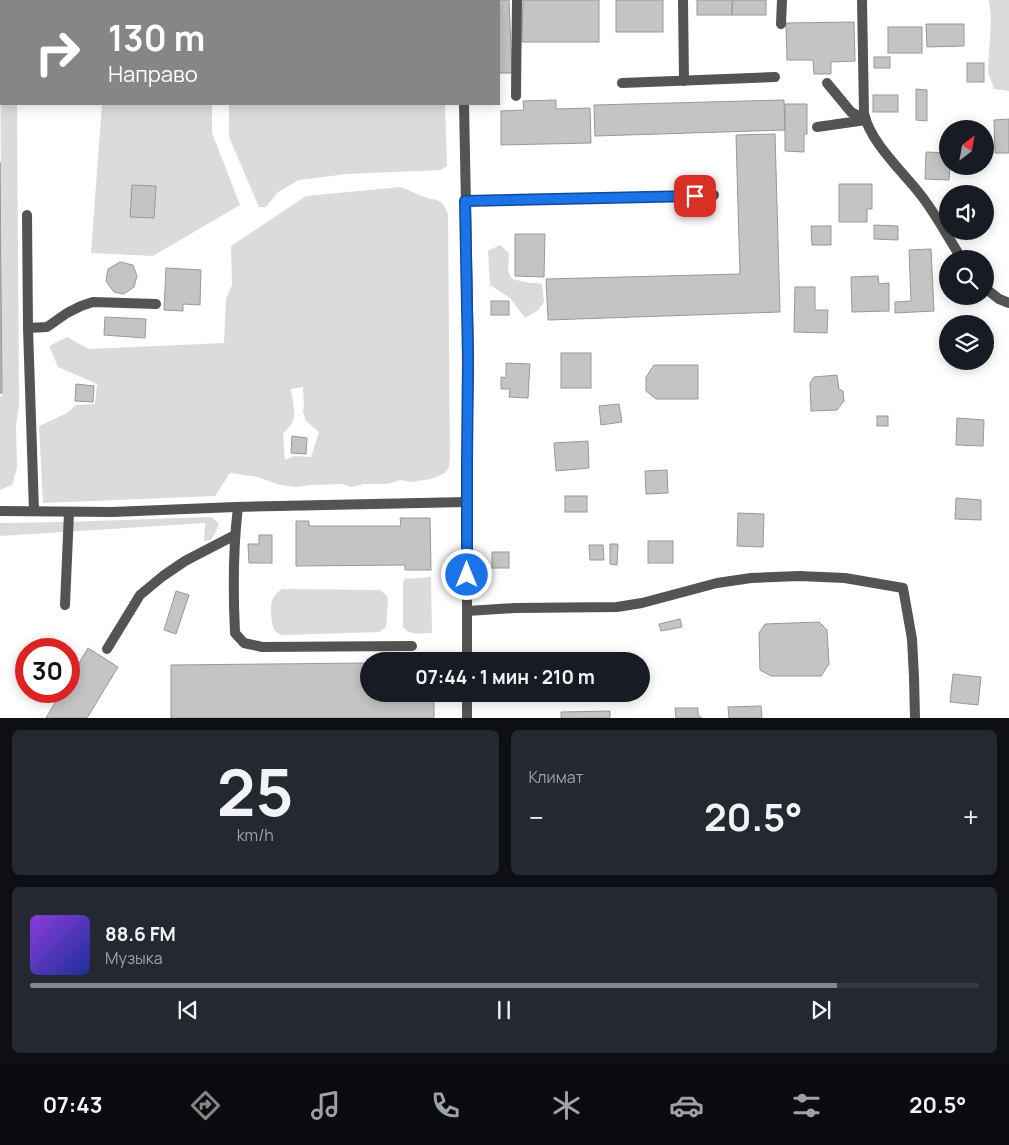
<!DOCTYPE html>
<html lang="ru">
<meta charset="utf-8">
<style>
:root{--surface:#171b24;--page:#242831;--text:#f1f3f6;--muted:#9ea1a6;--line:#363941;--accent:#858687}
body{margin:0;font-family:Manrope,sans-serif;background:var(--page);color:var(--text);height:100vh;display:flex;flex-direction:column;font-size:19px;white-space:nowrap}
*{box-sizing:border-box;margin:0}
p{font-size:16px;color:var(--muted)}
.icon{flex:none;width:28px;height:28px;fill:none;stroke:currentColor;stroke-width:2;stroke-linecap:round;stroke-linejoin:round}
.map{position:relative;height:718px;overflow:hidden}
.drawer{display:flex;flex-direction:column;gap:12px;padding:12px;background:#0d0f14;flex:1}
.drawer>*{flex:none}
.banner{position:absolute;left:0px;top:0px;width:500px;height:105px;box-shadow:0 2px 12px #0003;background:#858687;color:#fff;overflow:hidden}
.needle{width:32px;rotate:31deg}
.fabs{position:absolute;left:939px;top:120px;display:grid;gap:10px}
.fabs a{display:grid;place-items:center;width:55px;height:55px;border-radius:50%;background:var(--surface);box-shadow:0 2px 12px #0003;font-size:25px}
.speed{position:absolute;left:15px;top:638px;display:flex;gap:10px;font-size:25px;font-weight:700;text-align:center}
.speed>*{display:grid;place-content:center;width:65px;height:65px;border-radius:50%;background:var(--surface);box-shadow:0 2px 12px #0003;line-height:1}
.speed .limit{border:8px solid #d22;background:#fff;color:#111}
.pin{position:absolute;display:grid;place-items:center;width:42px;height:42px;color:#fff;margin:-21px;border-radius:10px;box-shadow:0 2px 8px #0006}
.me{position:absolute;width:55px;margin:-28px;rotate:0deg;stroke-linejoin:round;filter:drop-shadow(0 0 4px #0008)}
.turn{display:flex;align-items:center;gap:18px;height:105px;padding:0 25px;font-size:22px}
.turn .icon{width:65px;height:65px;stroke-width:2.5}
.turn b{display:block;font-size:35px;line-height:42px}
.big{font-size:38px;font-weight:700;line-height:1.1}
.drawer .widget{flex:1;display:flex;flex-direction:column;justify-content:center;gap:8px;min-width:0;padding:0 18px;border-radius:8px;background:var(--page)}
.drawer .dial{align-items:center;gap:0}
.dial b{font-size:65px;line-height:1}
.song{display:flex;align-items:center;gap:15px}
.cover{width:60px;height:60px;border-radius:8px;background:linear-gradient(135deg,hsl(270 70% 55%),hsl(230 70% 35%))}
.played{height:5px;border-radius:2px;background:linear-gradient(90deg,var(--accent) 85%,var(--line) 85%)}
.keys{display:flex;justify-content:space-around;direction:ltr}
.heat{display:flex;justify-content:space-between;align-items:center;font-size:28px;direction:ltr}
.drawer .tiles{flex:1;display:grid;gap:12px;grid-template-columns:1fr 1fr}
.widget:last-child{grid-column:span 2}
.trip{position:absolute;left:360px;top:652px;width:290px;height:50px;border-radius:25px;background:var(--surface);box-shadow:0 2px 12px #0003;font-weight:700;line-height:50px;text-align:center}
.menu{display:flex;height:80px;justify-content:space-around;align-items:center;background:#090b0e;color:var(--muted)}
.menu .icon{width:35px;height:35px}
.menu .current{color:var(--accent)}
.menu b{font-size:22px;color:var(--text)}
.map>svg:first-child{display:block}
.green{fill:#dbdbdb;fill-rule:evenodd}
.building{fill:#c4c4c4;stroke:#989898}
.lines{fill:none;stroke-linecap:round;stroke-linejoin:round}
.lane{stroke:#545454;stroke-width:10}
.street{stroke:#545454;stroke-width:10}
.route-casing{stroke:#114b97;stroke-width:12}
.route{stroke:#1a73e8;stroke-width:9}
</style>
<div class="map">
<svg width="1009" height="718" viewBox="0 0 1009 718">
<rect width="100%" height="100%" fill="#fff"/>
<g class="green">
<polygon points="989,0 1009,0 1009,91 994,89 988,72 991,17"/>
<polygon points="0,9 1,9 1,104 17,104 19,404 16,426 17,468 12,485 0,490 0,397 2,396"/>
<polygon points="102,104 212,104 212,133 240,205 153,256 91,253"/>
<polygon points="229,104 445,104 447,166 441,170 347,174 299,180 278,192 266,207 259,207 229,137"/>
<path d="M401,187c8,3 15,7 23,10 15,5 16,-1 24,17l2,244 -1,9 -4,6 -14,6 -19,3 -11,-2 -14,4h-23l-12,3 -9,-3 -33,1 -13,2 -17,-2 -22,-8 -28,-4 -15,23 -172,7 -4,-77 28,-13 9,-8 19,-1 2,-20 -39,-17 -9,-21 18,-9 22,12 135,-6 2,-44 6,-14 -1,-39 75,-50zM303,387l1,17 -1,8 3,9 13,11 -8,25 -16,-1 -10,4 -2,-26c3,-4 8,-8 10,-13 3,-7 -1,-23 -2,-32z"/>
<polygon points="500,245 509,253 508,271 512,279 530,283 537,283 542,284 544,302 538,310 525,318 510,298 490,285 488,251"/>
<polygon points="211,517 219,523 216,531 211,540 204,541 205,523 0,536 0,523 65,522"/>
<path d="M431,577l1,56c-9,0 -23,3 -29,-6v-44l1,-4z"/>
<path d="M282,589l98,1 7,6 1,4 -2,27 -7,5 -95,3c-2,0 -7,-2 -8,-3 -5,-4 -6,-24 -4,-31 1,-5 6,-9 10,-12z"/>
</g>
<g class="building">
<polygon points="493,0 509,0 512,73 499,73 499,1 493,1"/>
<polygon points="523,0 599,0 599,42 522,42"/>
<rect x="616" y="0" width="47" height="32"/>
<rect x="697" y="0" width="35" height="15"/>
<polygon points="733,0 766,0 766,15 732,15"/>
<polygon points="854,22 855,61 831,62 831,74 814,74 813,60 787,60 786,23"/>
<polygon points="926,24 964,24 964,46 927,47"/>
<rect x="888" y="27" width="34" height="26"/>
<rect x="874" y="57" width="16" height="11"/>
<rect x="967" y="63" width="17" height="19"/>
<polygon points="916,89 927,90 927,121 916,120"/>
<rect x="873" y="95" width="25" height="17"/>
<polygon points="556,100 556,109 590,108 591,143 501,145 501,111 524,110 523,101"/>
<polygon points="784,100 785,130 595,136 594,105"/>
<polygon points="785,104 807,104 807,134 804,134 804,152 785,151"/>
<polygon points="1009,119 1009,153 995,153 994,120"/>
<polygon points="775,134 780,312 548,320 546,279 740,274 736,135"/>
<polygon points="926,152 948,153 948,166 950,166 949,180 925,179"/>
<polygon points="0,162 2,393 0,393"/>
<polygon points="839,184 872,184 872,209 867,209 867,222 839,222"/>
<polygon points="132,185 156,186 154,218 130,217"/>
<polygon points="874,225 898,226 898,240 874,239"/>
<polygon points="811,226 831,226 831,245 812,245"/>
<polygon points="515,234 545,234 544,277 515,276"/>
<polygon points="931,249 934,311 895,313 895,302 911,301 909,250"/>
<polygon points="120,262 133,265 137,276 134,287 124,294 114,292 106,281 108,269"/>
<polygon points="166,268 201,270 200,305 183,304 183,311 164,310"/>
<polygon points="878,276 879,284 889,283 889,311 852,312 851,277"/>
<polygon points="795,287 815,287 815,310 828,310 827,333 794,332"/>
<rect x="491" y="301" width="18" height="14"/>
<polygon points="105,317 146,319 145,338 104,335"/>
<rect x="985" y="334" width="8" height="14"/>
<rect x="561" y="353" width="30" height="35"/>
<polygon points="506,363 530,364 528,398 509,397 510,389 501,389 501,377 506,378"/>
<polygon points="654,365 698,365 698,399 656,399 646,391 646,377"/>
<polygon points="837,375 839,389 843,391 844,401 837,410 811,411 810,383 814,377"/>
<polygon points="76,384 94,386 93,402 75,401"/>
<polygon points="619,404 622,422 601,425 599,406"/>
<rect x="877" y="416" width="11" height="10"/>
<polygon points="957,418 984,420 983,446 956,445"/>
<polygon points="292,436 307,438 306,454 291,453"/>
<polygon points="588,441 589,468 556,471 554,443"/>
<polygon points="667,470 668,493 646,494 645,471"/>
<rect x="565" y="496" width="22" height="16"/>
<polygon points="956,498 981,500 981,520 955,519"/>
<polygon points="738,513 764,514 763,547 737,546"/>
<polygon points="400,518 430,518 431,570 405,570 405,565 296,566 296,521 309,521 309,526 401,526"/>
<polygon points="259,535 272,535 272,563 249,563 248,544 259,544"/>
<rect x="648" y="541" width="25" height="22"/>
<polygon points="610,544 618,544 617,565 610,564"/>
<polygon points="589,545 603,545 604,560 590,560"/>
<rect x="492" y="552" width="17" height="16"/>
<polygon points="176,591 189,595 176,634 164,630"/>
<polygon points="680,619 682,627 661,631 659,624"/>
<polygon points="819,622 827,630 829,664 821,676 771,676 760,670 759,633 765,624"/>
<polygon points="88,648 118,667 87,718 46,718 62,691 69,691 69,680"/>
<polygon points="369,663 369,694 434,694 434,718 171,718 171,665"/>
<polygon points="953,674 981,677 978,705 950,702"/>
<polygon points="761,706 762,718 729,718 728,707"/>
<polygon points="675,708 698,708 698,715 702,718 676,718"/>
<polygon points="610,711 610,718 561,718 561,712"/>
</g>
<g class="lines">
<g class="lane">
<polyline points="683,0 684,81"/>
<path d="M862,0l2,113c5,28 39,59 56,81 16,20 28,44 42,65"/>
<polyline points="781,24 782,0"/>
<polyline points="622,83 775,77"/>
<polyline points="827,83 851,112 866,120"/>
<polyline points="516,96 517,0"/>
<polyline points="817,127 866,120"/>
<polyline points="465,201 714,195"/>
<polyline points="27,215 28,328 34,511"/>
<polyline points="985,288 999,299 1009,303"/>
<polyline points="28,328 47,327 67,313 81,306 93,302 156,304"/>
<path d="M238,507c-5,41 -5,84 -3,126l9,10 18,4 150,-1"/>
<polyline points="65,605 69,512"/>
<polyline points="107,649 140,595 163,576 185,561 235,535"/>
</g>
<g class="street">
<polyline points="463,0 463,1"/>
<polyline points="464,104 469,359 467,462 467,661"/>
<polyline points="0,511 112,512 235,507 467,502"/>
<polyline points="467,611 515,608 617,607 642,603 717,583 751,578 799,576 845,578 903,588 912,639 914,677 915,718"/>
<polyline points="467,694 467,718"/>
</g>
</g>
<g class="lines">
<g class="route-casing">
<polyline id="route" points="467,575 467,462 468,359 465,201 695,196"/>
</g>
<use href="#route" class="route"/>
</g>
</svg>
<div class="fabs">
<a><svg class="needle" viewBox="-14 -14 28 28"><path d="M0-13l5 13h-10z" fill="#e53935"/><path d="M0 13l5-13h-10z" fill="#9ea1a6"/></svg></a>
<a><svg class="icon" aria-label="sound" viewBox="0 0 24 24"><path d="M4 9h4l5-4v14l-5-4H4zM17 9q2 3 0 6"/></svg></a>
<a><svg class="icon" aria-label="search" viewBox="0 0 24 24"><circle cx="10" cy="10" r="6"/><path d="M15 15l6 6"/></svg></a>
<a><svg class="icon" aria-label="layers" viewBox="0 0 24 24"><path d="M12 4l9 5-9 5-9-5zM3 14l9 5 9-5"/></svg></a>
</div>
<div class="speed"><div class="limit">30</div></div>
<div class="pin" style="left:695px;top:196px;background:#d93025"><svg class="icon" aria-label="arrive" viewBox="0 0 24 24"><path d="M6 21V4h12l-3 4 3 4H6"/></svg></div>
<svg class="me" style="left:467px;top:575px" viewBox="-20 -20 40 40"><circle r="17" fill="#1a73e8" stroke="#fff" stroke-width="3"/><path d="M0-11L8 9 0 5-8 9z" fill="#fff"/></svg>
<div class="trip">07:44 · 1 мин · 210 m</div>
<div class="banner">
<div class="turn"><svg class="icon" aria-label="right" viewBox="0 0 24 24"><path d="M7 20v-9h11M14 6l5 5-5 5"/></svg><div><b>130 m</b>Направо</div></div>
</div>
</div>
<section class="drawer">
<div class="tiles">
<div class="widget dial"><b>25</b><p>km/h</p></div>
<div class="widget"><p>Климат</p>
<div class="heat"><a>−</a><b class="big">20.5°</b><a>+</a></div>
</div>
<div class="widget">
<div class="song"><i class="cover"></i><div><b>88.6 FM</b><p>Музыка</p></div></div>
<div class="played"></div>
<div class="keys"><svg class="icon" aria-label="previous" viewBox="0 0 24 24"><path d="M18 5L8 12l10 7zM5 5v14"/></svg><svg class="icon" aria-label="pause" viewBox="0 0 24 24"><path d="M8 5v14M16 5v14"/></svg><svg class="icon" aria-label="next" viewBox="0 0 24 24"><path d="M6 5l10 7-10 7zM19 5v14"/></svg></div>
</div>
</div>
</section>
<nav class="menu">
<b>07:43</b>
<svg class="icon current" aria-label="directions" viewBox="0 0 24 24"><path d="M12 3l9 9-9 9-9-9zM9 14v-3h6M13 9l2 2-2 2"/></svg>
<svg class="icon" aria-label="music" viewBox="0 0 24 24"><path d="M9 18V5l10-2v13"/><circle cx="6" cy="18" r="3"/><circle cx="16" cy="16" r="3"/></svg>
<svg class="icon" aria-label="phone" viewBox="0 0 24 24"><path d="M5 4h4l2 5-3 2q2 4 5 5l2-3 5 2v4C11 20 4 13 5 4z"/></svg>
<svg class="icon" aria-label="climate" viewBox="0 0 24 24"><path d="M12 3v18M4 7l16 10M4 17L20 7"/></svg>
<svg class="icon" aria-label="car" viewBox="0 0 24 24"><path d="M5 17H2v-5l4-1 3-4h7l3 4 3 1v5h-3M9 17h6M6 11h13"/><circle cx="7" cy="17" r="2"/><circle cx="17" cy="17" r="2"/></svg>
<svg class="icon" aria-label="filters" viewBox="0 0 24 24"><path d="M4 7h16M4 17h16"/><circle cx="9" cy="7" r="2"/><circle cx="15" cy="17" r="2"/></svg>
<b>20.5°</b>
</nav>
